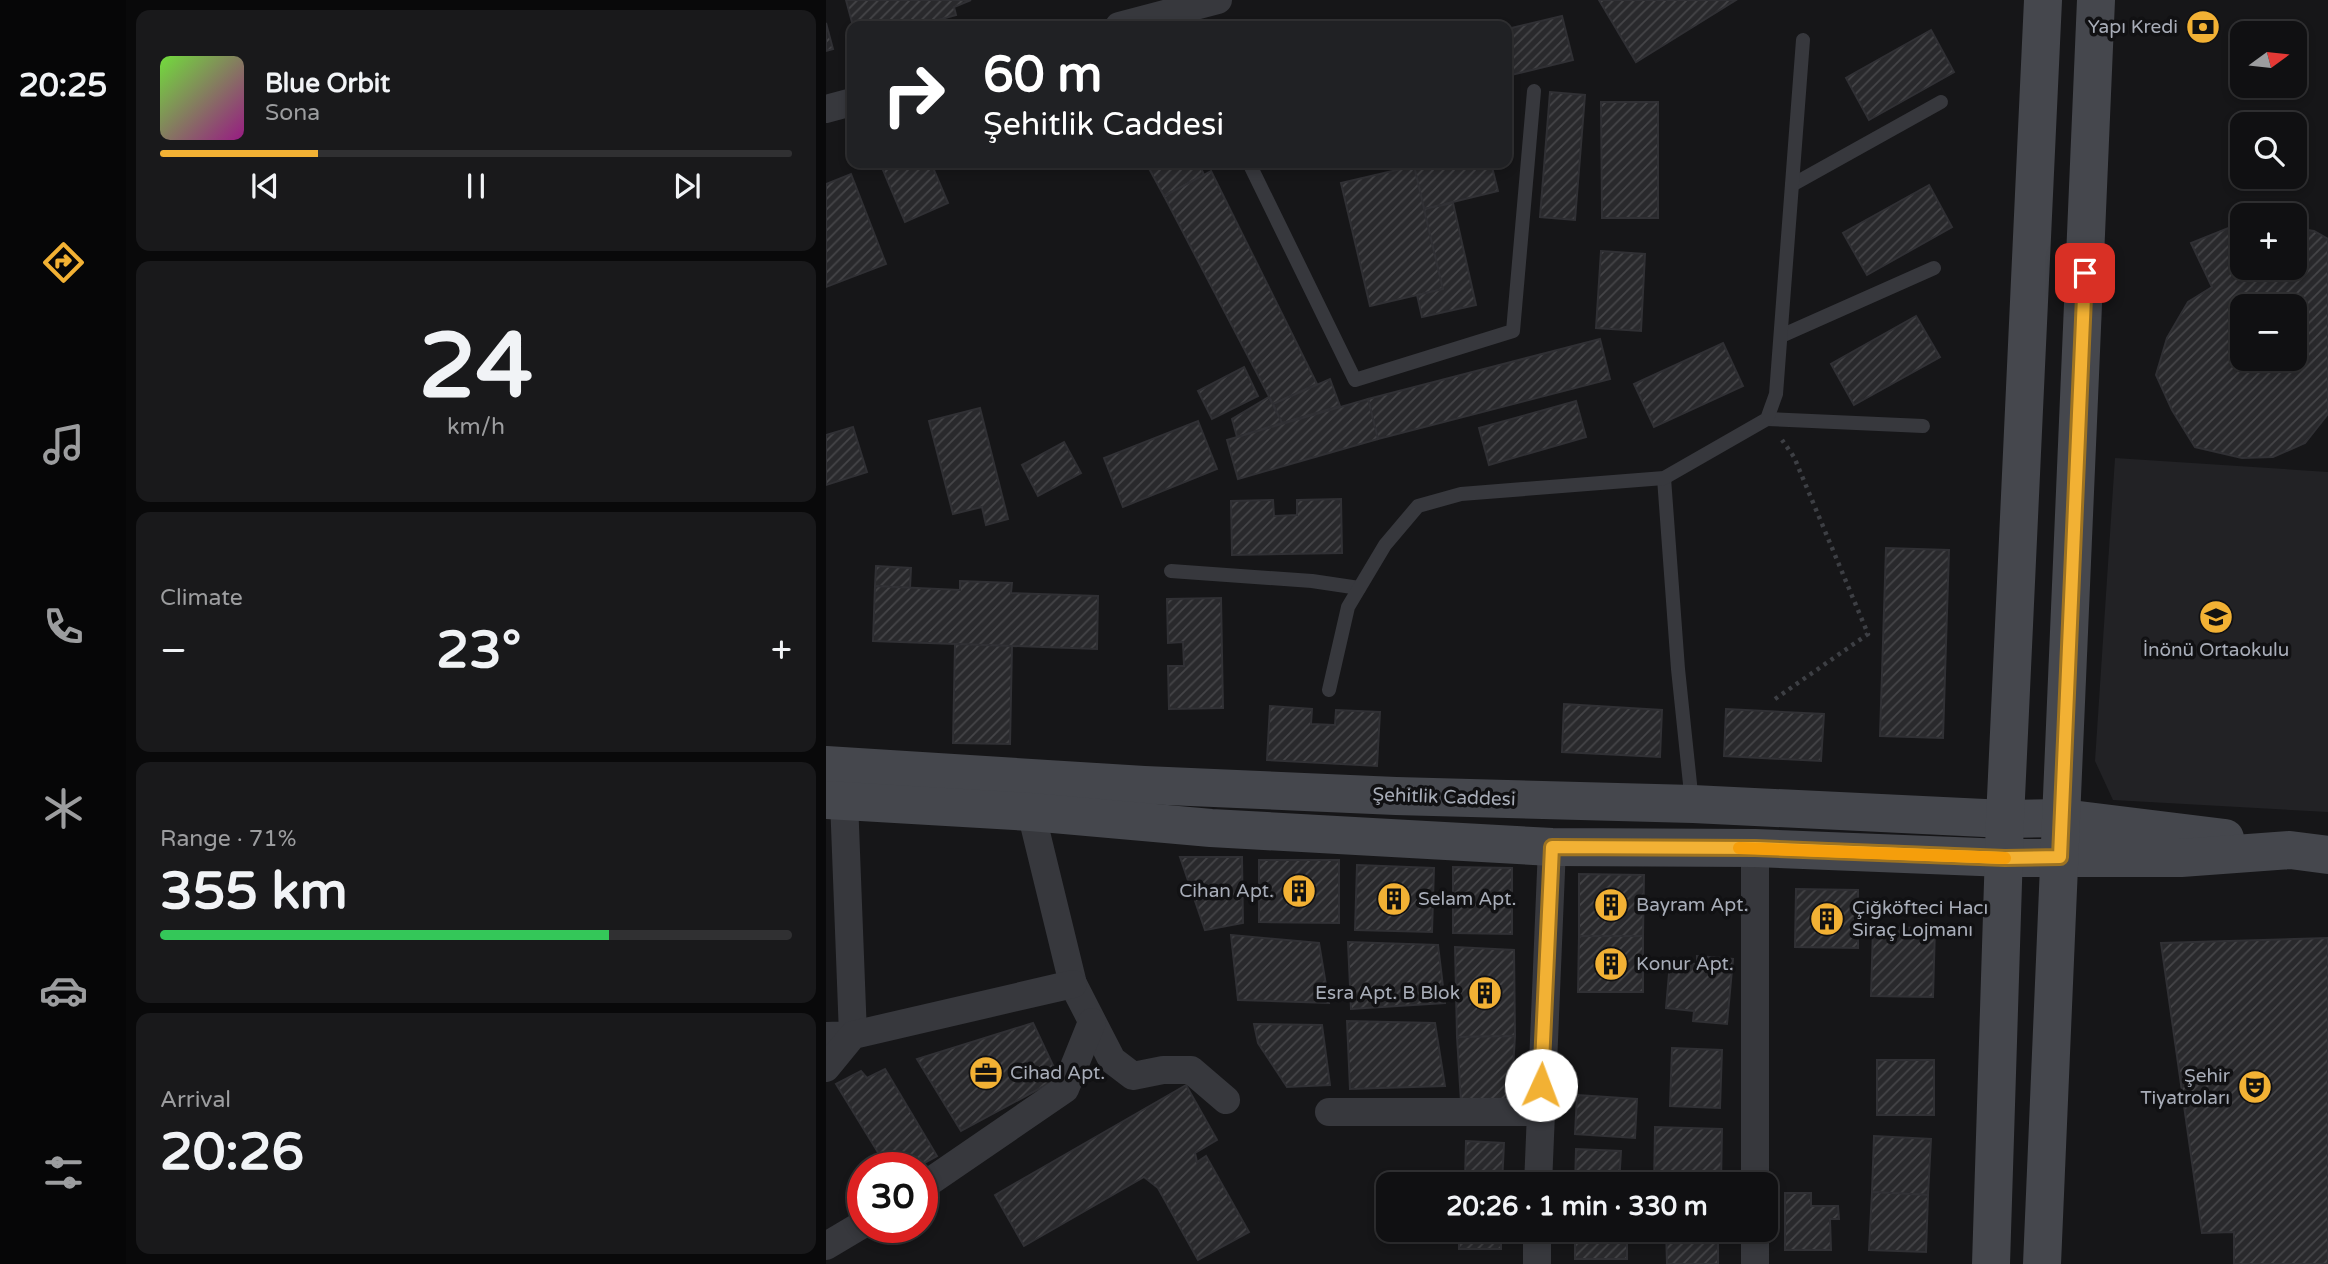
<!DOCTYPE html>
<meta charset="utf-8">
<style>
:root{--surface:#101012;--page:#19191b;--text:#f1f3f6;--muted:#9c9d9f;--line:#303032;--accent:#f2b134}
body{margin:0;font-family:"Varela Round",sans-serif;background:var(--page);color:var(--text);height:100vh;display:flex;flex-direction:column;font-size:26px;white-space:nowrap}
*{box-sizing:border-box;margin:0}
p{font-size:23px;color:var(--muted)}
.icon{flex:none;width:38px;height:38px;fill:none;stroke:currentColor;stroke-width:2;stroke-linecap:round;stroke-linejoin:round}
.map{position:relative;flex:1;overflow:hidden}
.sheet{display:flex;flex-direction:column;gap:10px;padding:10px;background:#09090a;width:700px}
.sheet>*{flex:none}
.hud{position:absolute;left:21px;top:21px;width:665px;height:147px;border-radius:14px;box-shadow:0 4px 10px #0003,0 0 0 2px var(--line);background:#202124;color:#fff;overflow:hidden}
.needle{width:46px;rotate:75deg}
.controls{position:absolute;left:1404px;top:21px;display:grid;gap:14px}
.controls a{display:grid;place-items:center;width:77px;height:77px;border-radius:14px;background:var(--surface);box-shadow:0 4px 10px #0003,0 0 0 2px var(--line);font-size:35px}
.speed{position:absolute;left:21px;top:1152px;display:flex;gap:14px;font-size:35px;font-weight:700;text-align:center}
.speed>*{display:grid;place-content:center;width:91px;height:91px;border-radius:50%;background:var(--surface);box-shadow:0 4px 10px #0003,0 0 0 2px var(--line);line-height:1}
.speed .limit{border:10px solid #d22;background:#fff;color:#111}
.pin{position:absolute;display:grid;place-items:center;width:60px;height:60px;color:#fff;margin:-30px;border-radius:14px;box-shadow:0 4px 10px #0006}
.me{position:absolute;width:77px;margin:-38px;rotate:2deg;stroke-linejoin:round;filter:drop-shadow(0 0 5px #0008)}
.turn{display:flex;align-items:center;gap:24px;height:147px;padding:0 21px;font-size:32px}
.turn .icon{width:91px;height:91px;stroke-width:2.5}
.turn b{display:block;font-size:49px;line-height:60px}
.big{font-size:52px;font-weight:700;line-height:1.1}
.sheet .widget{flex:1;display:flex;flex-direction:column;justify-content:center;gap:10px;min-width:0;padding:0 24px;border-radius:14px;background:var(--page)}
.sheet .dial{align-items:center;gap:0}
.dial b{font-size:91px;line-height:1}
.song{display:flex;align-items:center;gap:21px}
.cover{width:84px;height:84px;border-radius:10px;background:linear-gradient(135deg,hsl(100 70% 55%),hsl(310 70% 35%))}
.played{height:7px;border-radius:4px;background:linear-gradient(90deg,var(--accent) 25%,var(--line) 25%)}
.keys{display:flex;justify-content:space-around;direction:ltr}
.heat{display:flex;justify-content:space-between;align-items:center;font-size:38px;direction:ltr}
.charge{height:10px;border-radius:5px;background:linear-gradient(90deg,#34c759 71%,var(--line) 0)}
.trip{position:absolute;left:550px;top:1172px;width:402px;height:70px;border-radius:14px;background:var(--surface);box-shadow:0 4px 10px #0003,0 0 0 2px var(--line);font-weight:700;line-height:70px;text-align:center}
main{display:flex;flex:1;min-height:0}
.dock{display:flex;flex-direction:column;width:126px;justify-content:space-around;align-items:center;background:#060607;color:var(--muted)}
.dock .icon{width:49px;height:49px}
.dock .on{color:var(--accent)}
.dock b{font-size:32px;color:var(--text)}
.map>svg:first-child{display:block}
.built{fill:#222225}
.building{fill:url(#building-hatch);stroke:#303034;stroke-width:2;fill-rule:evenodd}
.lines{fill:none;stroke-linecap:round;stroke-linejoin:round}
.path{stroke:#3d3f44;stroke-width:4.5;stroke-dasharray:3.5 5;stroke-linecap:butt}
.lane{stroke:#37383d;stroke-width:14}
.street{stroke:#37383d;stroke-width:28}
.secondary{stroke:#45474d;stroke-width:38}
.route-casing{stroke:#9d7322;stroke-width:18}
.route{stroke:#f2b134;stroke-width:12}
.slow{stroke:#f59e0b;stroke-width:12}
.labels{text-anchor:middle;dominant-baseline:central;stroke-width:7;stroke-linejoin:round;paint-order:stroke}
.poi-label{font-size:19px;fill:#a8adb8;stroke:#111113;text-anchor:start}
.street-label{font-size:19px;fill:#a8adb8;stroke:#111113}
</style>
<main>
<nav class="dock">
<b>20:25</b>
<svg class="icon on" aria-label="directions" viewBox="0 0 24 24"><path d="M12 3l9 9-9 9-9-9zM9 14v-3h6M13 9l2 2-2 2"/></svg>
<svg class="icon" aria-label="music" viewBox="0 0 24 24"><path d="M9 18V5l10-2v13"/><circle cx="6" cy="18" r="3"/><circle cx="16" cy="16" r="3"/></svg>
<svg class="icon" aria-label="phone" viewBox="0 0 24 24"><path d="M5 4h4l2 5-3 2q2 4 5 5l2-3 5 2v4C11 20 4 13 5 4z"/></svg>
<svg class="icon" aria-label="climate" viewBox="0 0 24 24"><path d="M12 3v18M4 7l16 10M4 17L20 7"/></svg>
<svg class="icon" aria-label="car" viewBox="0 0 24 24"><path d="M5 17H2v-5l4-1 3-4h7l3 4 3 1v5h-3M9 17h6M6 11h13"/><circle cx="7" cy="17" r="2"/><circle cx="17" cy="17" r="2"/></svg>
<svg class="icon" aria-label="filters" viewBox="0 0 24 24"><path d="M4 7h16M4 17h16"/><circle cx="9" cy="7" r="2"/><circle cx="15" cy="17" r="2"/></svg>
</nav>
<section class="sheet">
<div class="widget">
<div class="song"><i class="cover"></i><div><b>Blue Orbit</b><p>Sona</p></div></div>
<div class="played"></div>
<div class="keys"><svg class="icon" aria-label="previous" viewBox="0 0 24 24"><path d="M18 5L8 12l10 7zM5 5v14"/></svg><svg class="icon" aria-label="pause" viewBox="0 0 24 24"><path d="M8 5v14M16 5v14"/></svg><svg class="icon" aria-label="next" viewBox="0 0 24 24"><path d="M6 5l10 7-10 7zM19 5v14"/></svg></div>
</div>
<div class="widget dial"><b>24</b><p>km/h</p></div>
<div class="widget"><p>Climate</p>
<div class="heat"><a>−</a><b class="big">23°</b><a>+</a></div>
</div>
<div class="widget"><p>Range · 71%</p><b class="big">355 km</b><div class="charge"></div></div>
<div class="widget"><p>Arrival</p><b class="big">20:26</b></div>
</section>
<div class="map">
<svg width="1502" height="1264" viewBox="0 0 1502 1264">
<defs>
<pattern id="building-hatch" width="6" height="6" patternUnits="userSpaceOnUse" patternTransform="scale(1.75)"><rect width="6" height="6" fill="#29292c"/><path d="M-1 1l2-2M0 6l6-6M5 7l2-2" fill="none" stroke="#454548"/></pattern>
</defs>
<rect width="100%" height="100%" fill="#161618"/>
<polygon class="built" points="1289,458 1502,472 1502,812 1287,800 1269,761"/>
<g class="building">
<polygon points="20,0 145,0 128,7 130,15 90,26 27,26"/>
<polygon points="773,0 910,0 810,62"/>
<polygon points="736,16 747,60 681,76 681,29"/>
<polygon points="0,23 7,49 0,51"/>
<polygon points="1105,30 1128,72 1043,120 1020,78"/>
<polygon points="724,92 759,95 749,220 714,217"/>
<polygon points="775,102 832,102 832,218 776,218"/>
<polygon points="54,163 105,163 122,203 79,222"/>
<polygon points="320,163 373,163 378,175 338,196"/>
<polygon points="601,163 665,163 672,191 598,209 588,166"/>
<polygon points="588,166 617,289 544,306 515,183"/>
<polygon points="385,171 491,384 447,404 338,196"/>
<polygon points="25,174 60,264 0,287 0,184"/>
<polygon points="1103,185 1126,227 1041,275 1017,233"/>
<polygon points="627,203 650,305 596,317 591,295 617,289 598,209"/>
<path d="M1416,226v42h52v-40l20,3 14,8v175l-23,29 -32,14 -31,1 -47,-11 -23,-37 -16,-35 11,-37 21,-36 24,-15 -21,-44 40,-16zM1416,306h52v53h-52z"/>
<polygon points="775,251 819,254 815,331 770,328"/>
<polygon points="1090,316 1114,357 1028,405 1005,364"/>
<polygon points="774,339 784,379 552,439 542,399"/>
<polygon points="897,343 917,386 828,427 808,384"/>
<polygon points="418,367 432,396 386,419 372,391"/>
<polygon points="504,379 514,406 456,423 447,404"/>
<polygon points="443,397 456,423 411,437 406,419"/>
<polygon points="542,399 552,439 412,479 401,440"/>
<polygon points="750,401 760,437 663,465 653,428"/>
<polygon points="154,408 182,519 160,525 156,507 127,514 103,421"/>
<polygon points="372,421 391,469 297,507 278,458"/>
<polygon points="27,427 41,472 0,485 0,435"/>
<polygon points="238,442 255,473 212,496 196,465"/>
<polygon points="515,499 516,553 406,555 405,501 447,500 448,516 471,515 471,500"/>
<polygon points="1060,548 1123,550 1117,738 1054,736"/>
<polygon points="50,566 85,568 84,588 49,586"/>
<polygon points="134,581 186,583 185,593 272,596 271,649 47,641 49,586 134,590"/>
<polygon points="395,598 397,708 343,709 342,666 358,666 357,642 342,643 341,599"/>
<polygon points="129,644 186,646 184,744 127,743"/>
<polygon points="738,704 836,710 834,757 736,752"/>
<polygon points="444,706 486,709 485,724 509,725 510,710 554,712 551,766 441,760"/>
<polygon points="900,709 998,714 995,761 898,756"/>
<polygon points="354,857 416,857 417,923 379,930"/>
<polygon points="433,860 513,860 513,923 433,922"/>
<polygon points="531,865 608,868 606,932 529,930"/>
<polygon points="627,867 686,868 686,934 627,933"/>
<polygon points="753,874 818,875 817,936 753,936"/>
<polygon points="970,889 1032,890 1032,948 969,947"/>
<polygon points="1047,927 1109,928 1107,997 1045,996"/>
<polygon points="405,935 493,943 503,1003 412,1000"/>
<polygon points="753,936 817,936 817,992 752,992"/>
<polygon points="1502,938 1502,1264 1408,1264 1408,1232 1376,1233 1335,943"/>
<polygon points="522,942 612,945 619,1003 525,1009"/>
<polygon points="629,947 688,950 689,1036 631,1037"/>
<polygon points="871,956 907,959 901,1024 867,1021 868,1011 840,1008 844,962 871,964"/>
<polygon points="521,1021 609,1023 619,1086 524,1089"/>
<polygon points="207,1023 233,1078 135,1131 91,1059"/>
<polygon points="428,1024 496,1025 504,1085 461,1087 432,1043"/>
<polygon points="689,1036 685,1102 635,1102 631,1037"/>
<polygon points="846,1048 896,1050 894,1108 844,1106"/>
<rect x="1051" y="1060" width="57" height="55"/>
<polygon points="59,1069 111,1156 91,1167 61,1167 10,1084 35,1071 41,1078"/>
<polygon points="360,1085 391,1140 369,1153 371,1162 380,1156 423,1232 372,1260 332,1188 318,1177 198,1246 169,1195"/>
<polygon points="751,1095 811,1099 809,1138 749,1134"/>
<polygon points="829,1127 896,1129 895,1185 828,1185"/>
<polygon points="1048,1136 1105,1139 1102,1195 1046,1192"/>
<polygon points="640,1141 678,1143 676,1185 651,1185 652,1179 639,1178"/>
<polygon points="750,1149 795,1151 793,1185 749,1185"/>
<polygon points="1046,1192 1102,1195 1100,1252 1043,1250"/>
<polygon points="959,1193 985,1193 985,1206 1012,1206 1013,1219 1004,1219 1005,1250 959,1250"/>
<rect x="633" y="1230" width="42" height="19"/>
<rect x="749" y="1230" width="52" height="29"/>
<polygon points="840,1230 892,1230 892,1264 841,1264"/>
</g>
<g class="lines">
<polyline class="path" points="949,699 1042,634 968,457 956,440"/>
<g class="lane">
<polyline points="423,163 529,380 687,331 708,91"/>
<polyline points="966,185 1115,102"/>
<polyline points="955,336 1108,268"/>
<polyline points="941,419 1097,426"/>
<polyline points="838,478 852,669 866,803"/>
<polyline points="345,571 486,581 533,588"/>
<polyline points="503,690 522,607 559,545 592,506 635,494 838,478 941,419 950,394 977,40"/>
</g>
<g class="street">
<polyline points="293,26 392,0"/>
<polyline points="0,109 26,102"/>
<polyline points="205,812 247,984 286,1060 307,1076 337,1070 365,1070 400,1100"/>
<polyline points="929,848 929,1185"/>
<polyline points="0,1036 27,1035 18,800"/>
<polyline points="0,1068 27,1035 247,984"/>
<polyline points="503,1112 714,1112"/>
<polyline points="712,1185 726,847"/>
<polyline points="96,1187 239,1089 266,1022"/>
<polyline points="929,1230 929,1264"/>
<polyline points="0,1246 37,1224"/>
<polyline points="711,1264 711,1230"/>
</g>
<g class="secondary">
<polyline points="0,765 318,785 570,796 867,804 1179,819 1237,818 1399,838"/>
<polyline points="0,800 205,812 385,828 726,847 929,848 1179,858 1355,858 1464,850 1502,855"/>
<polyline points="1165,1264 1179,819 1217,0"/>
<polyline points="1216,1264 1270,0"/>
</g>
</g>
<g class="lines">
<g class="route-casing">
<polyline id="route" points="715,1085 726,847 929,848 1179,858 1234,857 1259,273"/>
</g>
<use href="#route" class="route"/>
<polyline class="slow" points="913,848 1179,858"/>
</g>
<defs>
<g id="bank-disc" transform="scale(1.75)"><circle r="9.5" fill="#f2b134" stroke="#111113"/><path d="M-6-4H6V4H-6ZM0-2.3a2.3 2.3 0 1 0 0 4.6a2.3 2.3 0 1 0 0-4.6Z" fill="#111"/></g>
<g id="school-disc" transform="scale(1.75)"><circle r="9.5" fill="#f2b134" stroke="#111113"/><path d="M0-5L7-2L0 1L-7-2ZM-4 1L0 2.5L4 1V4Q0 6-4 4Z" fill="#111"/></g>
<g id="building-disc" transform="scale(1.75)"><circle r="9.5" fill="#f2b134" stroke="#111113"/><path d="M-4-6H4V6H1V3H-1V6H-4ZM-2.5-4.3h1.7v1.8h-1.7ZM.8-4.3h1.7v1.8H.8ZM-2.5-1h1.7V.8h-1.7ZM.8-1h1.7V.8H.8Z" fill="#111"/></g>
<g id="office-disc" transform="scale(1.75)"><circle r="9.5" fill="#f2b134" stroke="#111113"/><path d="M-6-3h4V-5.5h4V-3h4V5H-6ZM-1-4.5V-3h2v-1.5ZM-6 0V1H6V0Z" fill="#111"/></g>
<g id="theatre-disc" transform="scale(1.75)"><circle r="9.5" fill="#f2b134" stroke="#111113"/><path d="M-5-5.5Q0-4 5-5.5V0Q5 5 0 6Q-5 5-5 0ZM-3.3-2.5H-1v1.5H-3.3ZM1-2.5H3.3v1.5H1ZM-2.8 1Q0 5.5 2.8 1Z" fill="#111"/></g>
</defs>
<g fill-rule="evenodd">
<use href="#bank-disc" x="1377" y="27"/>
<use href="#school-disc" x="1390" y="617"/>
<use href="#building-disc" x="473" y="891"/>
<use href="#building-disc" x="568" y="899"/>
<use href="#building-disc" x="785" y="905"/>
<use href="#building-disc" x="1001" y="919"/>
<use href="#building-disc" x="785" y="964"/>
<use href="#building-disc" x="659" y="993"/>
<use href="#office-disc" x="160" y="1073"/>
<use href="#theatre-disc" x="1429" y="1087"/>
</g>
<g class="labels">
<g class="poi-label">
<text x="1352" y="27" text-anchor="end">Yapı Kredi</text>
<text x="1390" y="650" text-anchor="middle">İnönü Ortaokulu</text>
<text x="448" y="891" text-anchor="end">Cihan Apt.</text>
<text x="592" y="899">Selam Apt.</text>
<text x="810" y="905">Bayram Apt.</text>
<text x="1026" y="908">Çiğköfteci Hacı<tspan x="1026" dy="22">Siraç Lojmanı</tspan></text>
<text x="810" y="964">Konur Apt.</text>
<text x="634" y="993" text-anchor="end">Esra Apt. B Blok</text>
<text x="184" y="1073">Cihad Apt.</text>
<text x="1404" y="1076" text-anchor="end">Şehir<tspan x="1404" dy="22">Tiyatroları</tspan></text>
</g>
<g class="street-label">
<text transform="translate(618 797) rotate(2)">Şehitlik Caddesi</text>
</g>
</g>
</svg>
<div class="controls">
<a><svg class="needle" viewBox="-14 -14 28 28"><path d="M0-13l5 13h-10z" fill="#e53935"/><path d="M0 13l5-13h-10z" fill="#9c9d9f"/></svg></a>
<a><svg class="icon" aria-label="search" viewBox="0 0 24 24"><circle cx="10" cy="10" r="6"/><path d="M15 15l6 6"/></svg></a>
<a>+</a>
<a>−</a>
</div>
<div class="speed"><div class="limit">30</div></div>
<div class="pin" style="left:1259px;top:273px;background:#d93025"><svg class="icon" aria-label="arrive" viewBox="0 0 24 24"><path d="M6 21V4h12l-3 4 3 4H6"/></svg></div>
<svg class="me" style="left:715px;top:1085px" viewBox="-20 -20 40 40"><circle r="19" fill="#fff"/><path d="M0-13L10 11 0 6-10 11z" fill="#f2b134"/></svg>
<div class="trip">20:26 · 1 min · 330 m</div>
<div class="hud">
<div class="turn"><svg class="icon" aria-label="right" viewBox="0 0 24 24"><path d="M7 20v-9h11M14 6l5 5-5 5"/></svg><div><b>60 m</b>Şehitlik Caddesi</div></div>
</div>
</div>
</main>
